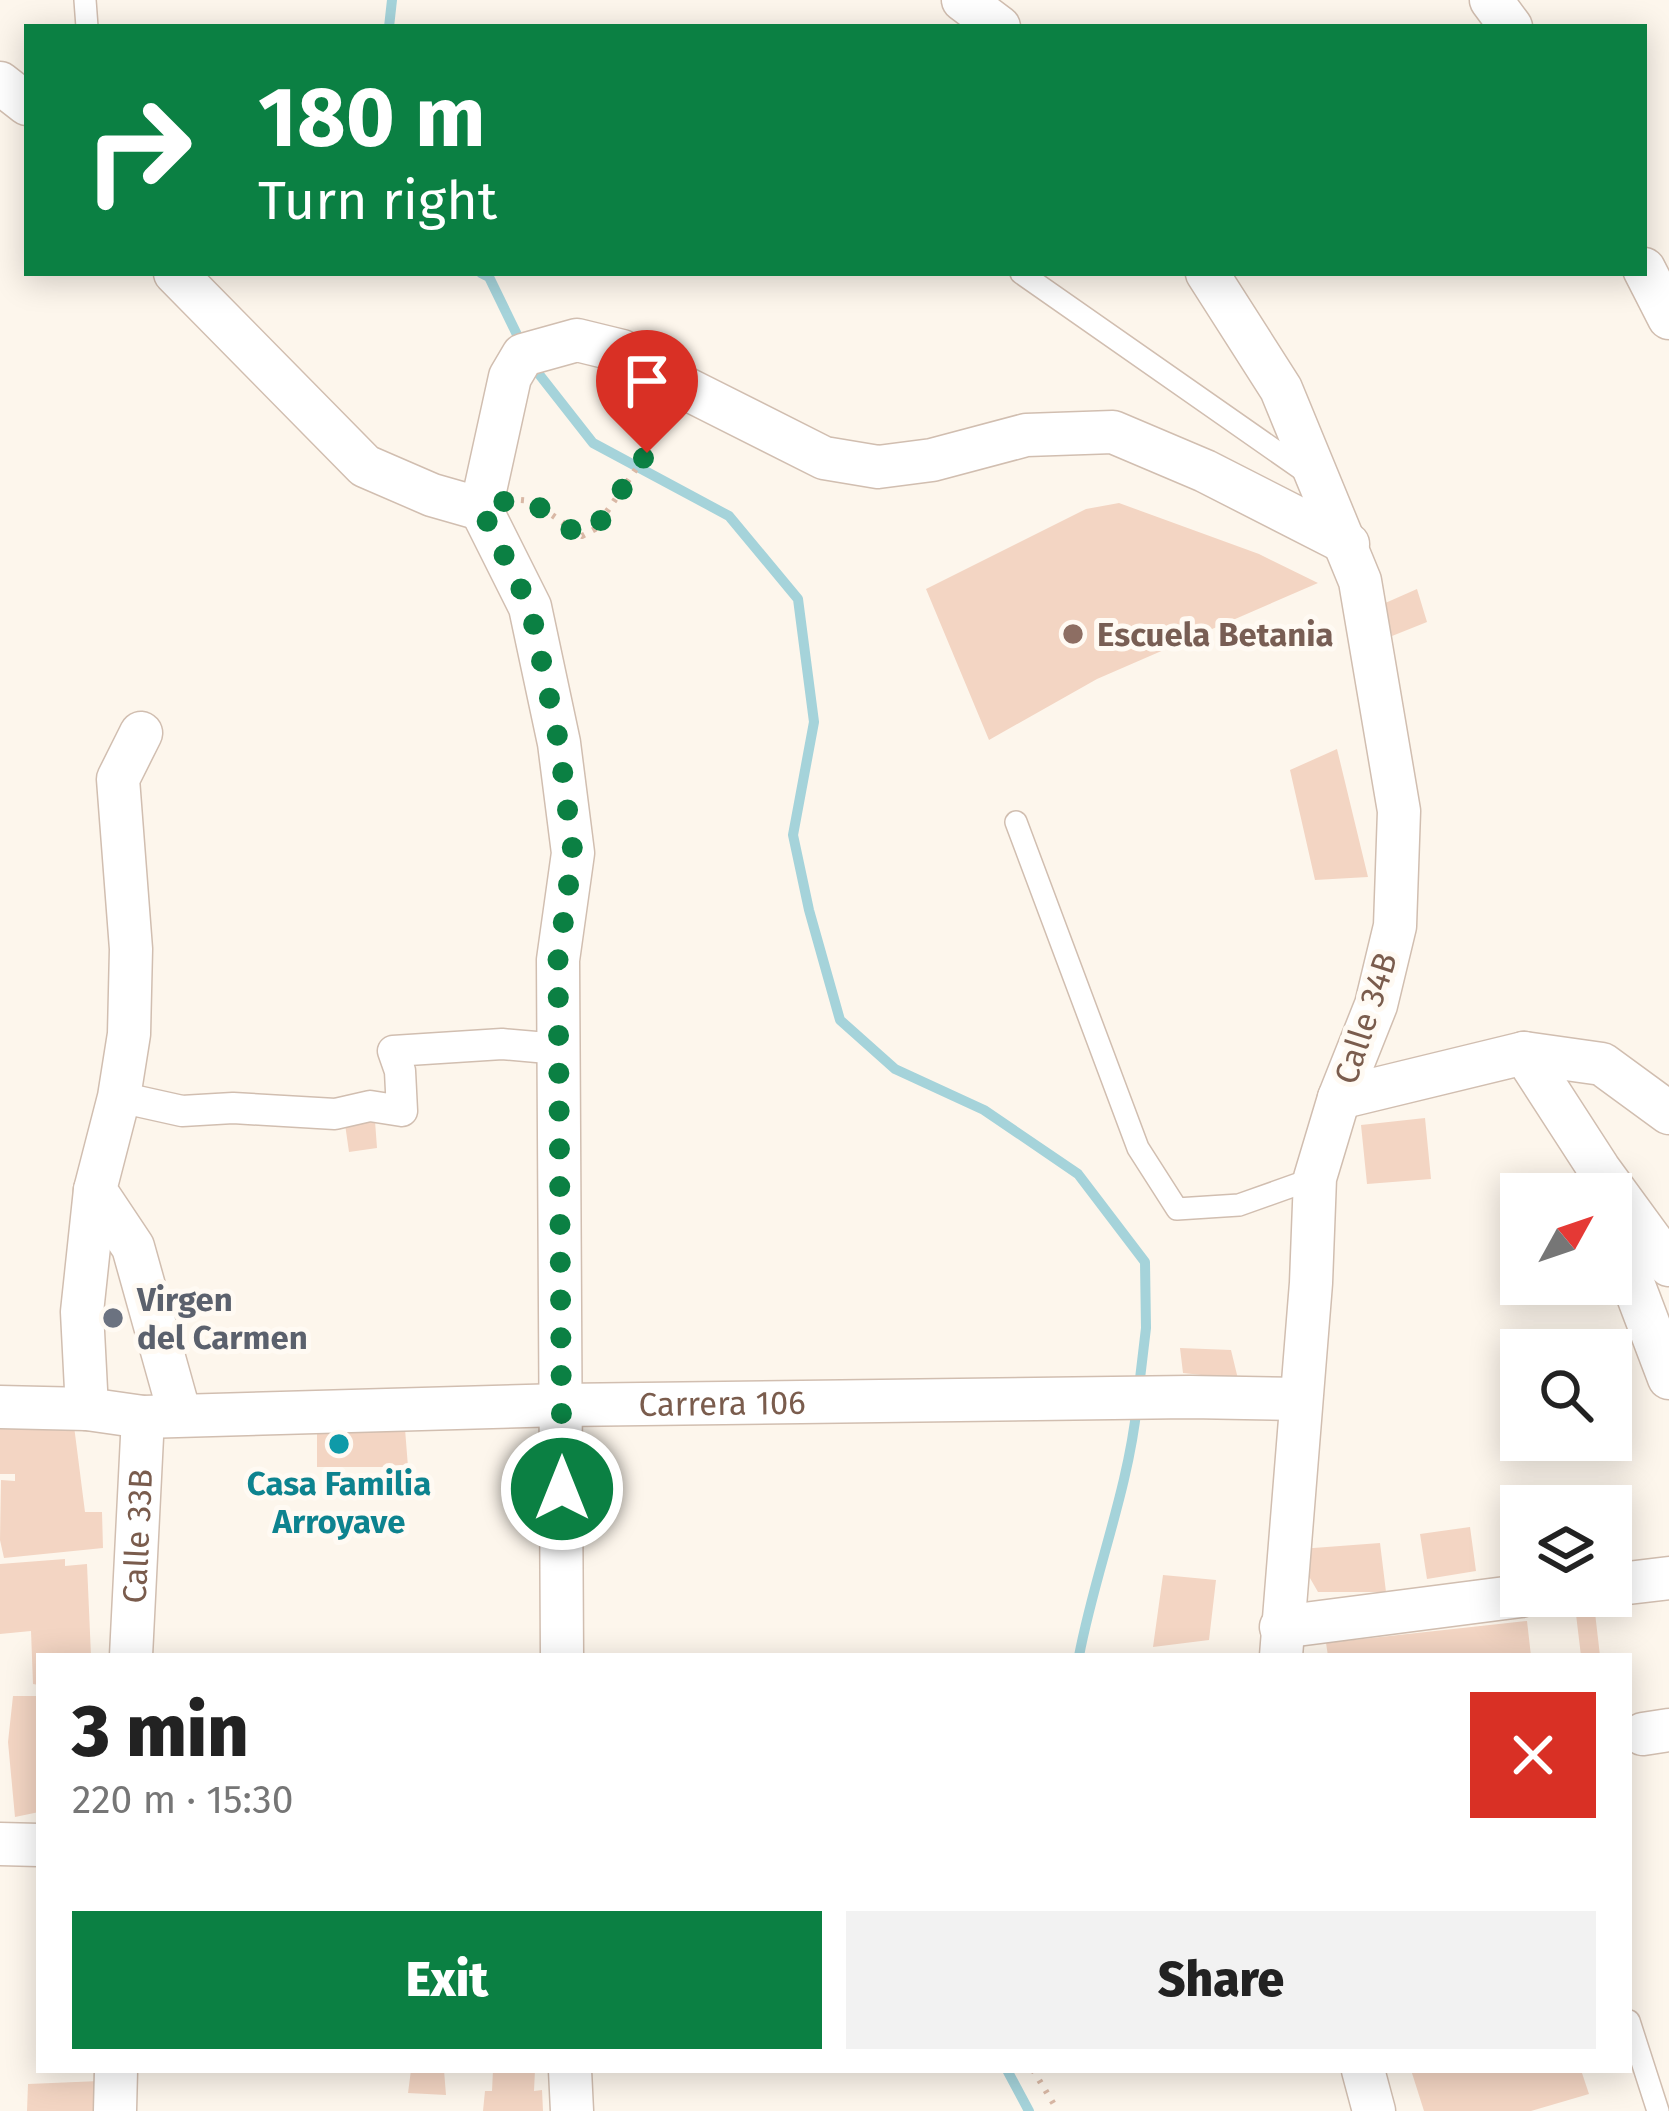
<!DOCTYPE html>
<html lang="en">
<head>
<meta charset="utf-8">
<style>
	body { margin:0; font-family:"Fira Sans",sans-serif; background:#f2f2f2; color:#222; height:100vh; display:flex; flex-direction:column; font-size:45px; white-space:nowrap }
	* { box-sizing:border-box; margin:0 }
	p { font-size:39px; color:#767676 }
	.icon { flex:none; width:66px; height:66px; fill:none; stroke:currentColor; stroke-width:2; stroke-linecap:round; stroke-linejoin:round }
	.map { position:relative; flex:1; overflow:hidden }
	.details { position:absolute; left:36px; top:1653px; width:1596px; height:420px; display:flex; flex-direction:column; background:#fff; border-radius:0px; box-shadow:0 6px 30px #0003 }
	.details>* { flex:none }
	.top-card { position:absolute; left:24px; top:24px; width:1623px; height:252px; border-radius:0px; box-shadow:0 6px 30px #0003; background:#0b8043; color:#fff; overflow:hidden }
	.needle { width:78px; rotate:50deg }
	.fabs { position:absolute; left:1500px; top:1173px; display:grid; gap:24px }
	.fabs a { display:grid; place-items:center; width:132px; height:132px; border-radius:0px; background:#fff; box-shadow:0 6px 30px #0003; font-size:60px }
	.pin { position:absolute; display:grid; place-items:center; width:102px; height:102px; color:#fff; margin:-123px -51px; border-radius:50% 50% 50% 0; rotate:-45deg; box-shadow:0 0 12px #0007 }
	.pin .icon { rotate:45deg }
	.me { position:absolute; width:132px; margin:-66px; rotate:0deg; stroke-linejoin:round; filter:drop-shadow(0 0 9px #0008) }
	.turn { display:flex; align-items:center; gap:42px; height:252px; padding:0 36px; font-size:54px }
	.turn .icon { width:156px; height:156px; stroke-width:2.5 }
	.turn b { display:block; font-size:84px; line-height:102px }
	.round { display:grid; place-items:center; flex:none; width:126px; height:126px; border-radius:0px; background:#f2f2f2 }
	.head { display:flex; align-items:center; justify-content:space-between; height:204px; padding:0 36px }
	h1 { font-size:72px; font-weight:800; line-height:90px }
	.primary-button { display:flex; gap:24px; margin-top:auto; padding:24px 36px }
	.primary-button a { flex:1; height:138px; border-radius:0px; background:#0b8043; color:#fff; font-size:48px; font-weight:800; line-height:138px; text-align:center }
	.primary-button a+a { background:#f2f2f2; color:#222 }
	.map>svg:first-child { display:block }
	.lines { fill:none; stroke-linecap:round; stroke-linejoin:round }
	.stream { stroke:#a5d3da; stroke-width:10 }
	.building { fill:#f3d5c3 }
	.service-casing { stroke:#d1beb0; stroke-width:24 }
	.pedestrian-casing { stroke:#d1beb0; stroke-width:33 }
	.minor-casing { stroke:#d1beb0; stroke-width:45 }
	.path { stroke:#d9b8a5; stroke-width:6; stroke-dasharray:3 9; stroke-linecap:butt }
	.service { stroke:#fff; stroke-width:21 }
	.pedestrian { stroke:#fff; stroke-width:30 }
	.minor { stroke:#fff; stroke-width:42 }
	.route { stroke:#0b8043; stroke-width:21; stroke-dasharray:0 37.8 }
	.education-dot { fill:#8d6e63; stroke:#fffaf3; stroke-width:4.5 }
	.worship-dot { fill:#6b7280; stroke:#fffaf3; stroke-width:4.5 }
	.culture-dot { fill:#0f9aa8; stroke:#fffaf3; stroke-width:4.5 }
	.labels { text-anchor:middle; stroke-width:10; stroke-linejoin:round; paint-order:stroke }
	.education-label { font-size:33px; font-weight:bold; fill:#785e54; stroke:#fffaf3; text-anchor:start }
	.street-label { font-size:33px; fill:#7a5c4d; stroke:#fffaf3 }
	.worship-label { font-size:33px; font-weight:bold; fill:#5b616d; stroke:#fffaf3; text-anchor:start }
	.culture-label { font-size:33px; font-weight:bold; fill:#0d838f; stroke:#fffaf3 }
</style>
</head>
<body>
<div class="map">
<svg width="1669" height="2111" viewBox="0 0 1669 2111">
	<rect width="100%" height="100%" fill="#fdf6ec"/>
	<g class="lines">
		<path class="stream" d="M389,27l3,-27
			M481,273l8,4 34,70
			M531,364l62,79 136,73 69,83 16,123 -21,113 16,75 31,110 55,49 89,41 94,64 67,88 1,66 -7,59
			M1079,1656c16,-84 49,-165 58,-251
			M1007,2070l22,41"/>
	</g>
	<path class="building" d="M1119,503l140,51 59,29 -221,96 -108,61 -63,-151 160,-80z
		M1417,589l10,33 -35,14 -9,-32z
		M1337,749l31,128 -53,3 -25,-110z
		M1425,1118l6,61 -64,5 -6,-59z
		M375,1121l2,27 -28,4 -4,-28z
		M1180,1348l51,2 7,29 -55,-6z
		M404,1416l4,51h-91v-47z
		M0,1422l74,4 11,86h17l1,36 -99,10 -4,-18 1,-60 14,1v-7h-15z
		M1470,1527l6,44 -49,8 -7,-45z
		M1380,1543l6,49h-68l-15,-26 -3,-17z
		M65,1559v7l22,-2 4,92h-52v29l-6,-1 -2,-53 -31,3v-70z
		M1163,1575l53,5 -7,60 -56,7z
		M1594,1604l6,52h-19l-6,-50z
		M1527,1621l4,35h-203l-2,-13z
		M13,1696h26v116l-24,5 -7,-75z
		M411,2070h33l2,25 -38,-2z
		M493,2070h42l-1,21 8,-1 1,21h-60l2,-20h7z
		M1411,2070h170l8,24 -58,17h-107z
		M100,2081v30h-73l1,-27z"/>
	<g class="lines">
		<g class="service-casing">
			<path id="service" d="M85,0l2,27
				M1021,273l289,202
				M1016,822l122,326 39,61 62,-4 76,-27
				M1629,2021l29,90"/>
		</g>
		<g class="pedestrian-casing">
			<path id="pedestrian" d="M119,1097l63,14 51,-3 102,6 35,-8 32,5 -2,-40 -7,-20 109,-7 57,5"/>
		</g>
		<g class="minor-casing">
			<g id="minor">
				<path d="M963,0l36,27"/>
				<path d="M1491,0l20,27"/>
				<path d="M0,83l27,21"/>
				<path d="M1644,269l25,49"/>
				<path d="M175,273l190,193 67,29 49,14 29,-132 13,-22 54,-15 45,11 59,35 143,72 54,9 54,-7 94,-25 87,-3 92,39 143,73"/>
				<path d="M1207,273l74,116 79,192 39,230 -4,115 -19,79 -37,93 -24,80 -4,105 -30,373"/>
				<path d="M481,509l49,98 29,136 14,110 -15,107 4,696"/>
				<path d="M141,733l-23,46 13,170 -2,85 -10,63 -24,93 38,57 47,168"/>
				<path d="M1524,1053l75,116 70,96"/>
				<path d="M1339,1098l185,-45 78,11 67,49"/>
				<path d="M1611,1225l58,153"/>
				<path id="s1" d="M0,1407l87,2 56,8 419,-12 628,-8 111,2"/>
				<path d="M87,1409l-5,-97 13,-122"/>
				<path d="M1611,1585l58,-7"/>
				<path d="M1281,1627l240,-31"/>
				<path id="s2" d="M131,1656l12,-239"/>
				<path d="M1643,1734l26,-4"/>
				<path d="M0,1844l39,1"/>
				<path d="M570,2070l2,41"/>
				<path d="M1363,2070l11,41"/>
				<path d="M115,2111l1,-41"/>
			</g>
		</g>
		<path class="path" d="M521,500l11,1 50,35 13,-7 52,-76 16,-31
			M1033,2070l25,41"/>
		<use href="#service" class="service"/>
		<use href="#pedestrian" class="pedestrian"/>
		<use href="#minor" class="minor"/>
	</g>
	<g class="lines">
		<path class="route" d="M562,1489l-4,-529 15,-107 -14,-110 -29,-136 -49,-98c53,-23 58,4 101,27l13,-7 52,-76"/>
	</g>
	<circle class="education-dot" cx="1073" cy="634" r="12"/>
	<circle class="worship-dot" cx="113" cy="1318" r="12"/>
	<circle class="culture-dot" cx="339" cy="1444" r="12"/>
	<g class="labels">
		<g class="education-label">
			<text x="1097" y="646">Escuela Betania</text>
		</g>
		<g class="street-label">
			<text transform="translate(1365 1018) rotate(-72)" y="12">Calle 34B</text>
			<text dy="12" stroke="none"><textPath href="#s1" startOffset="723">Carrera 106</textPath></text>
			<text dy="12" stroke="none"><textPath href="#s2" startOffset="120">Calle 33B</textPath></text>
		</g>
		<g class="worship-label">
			<text x="137" y="1311">Virgen<tspan x="137" dy="38">del Carmen</tspan></text>
		</g>
		<g class="culture-label">
			<text x="339" y="1495">Casa Familia<tspan x="339" dy="38">Arroyave</tspan></text>
		</g>
	</g>
</svg>
<div class="fabs">
<a><svg class="needle" viewBox="-14 -14 28 28"><path d="M0-13l5 13h-10z" fill="#e53935"/><path d="M0 13l5-13h-10z" fill="#767676"/></svg></a>
<a><svg class="icon" aria-label="search" viewBox="0 0 24 24"><circle cx="10" cy="10" r="6"/><path d="M15 15l6 6"/></svg></a>
<a><svg class="icon" aria-label="layers" viewBox="0 0 24 24"><path d="M12 4l9 5-9 5-9-5zM3 14l9 5 9-5"/></svg></a>
</div>
<div class="pin" style="left:647px;top:453px;background:#d93025"><svg class="icon" aria-label="arrive" viewBox="0 0 24 24"><path d="M6 21V4h12l-3 4 3 4H6"/></svg></div>
<svg class="me" style="left:562px;top:1489px" viewBox="-20 -20 40 40"><circle r="17" fill="#0b8043" stroke="#fff" stroke-width="3"/><path d="M0-11L8 9 0 5-8 9z" fill="#fff"/></svg>
<div class="top-card">
<div class="turn"><svg class="icon" aria-label="right" viewBox="0 0 24 24"><path d="M7 20v-9h11M14 6l5 5-5 5"/></svg><div><b>180 m</b>Turn right</div></div>
</div>
<section class="details">
<div class="head"><div><h1>3 min</h1><p>220 m · 15:30</p></div><a class="round" style="background:#d93025;color:#fff"><svg class="icon" aria-label="close" viewBox="0 0 24 24"><path d="M6 6l12 12M18 6L6 18"/></svg></a></div>
<div class="primary-button"><a>Exit</a><a>Share</a></div>
</section>
</div>
</body>
</html>
